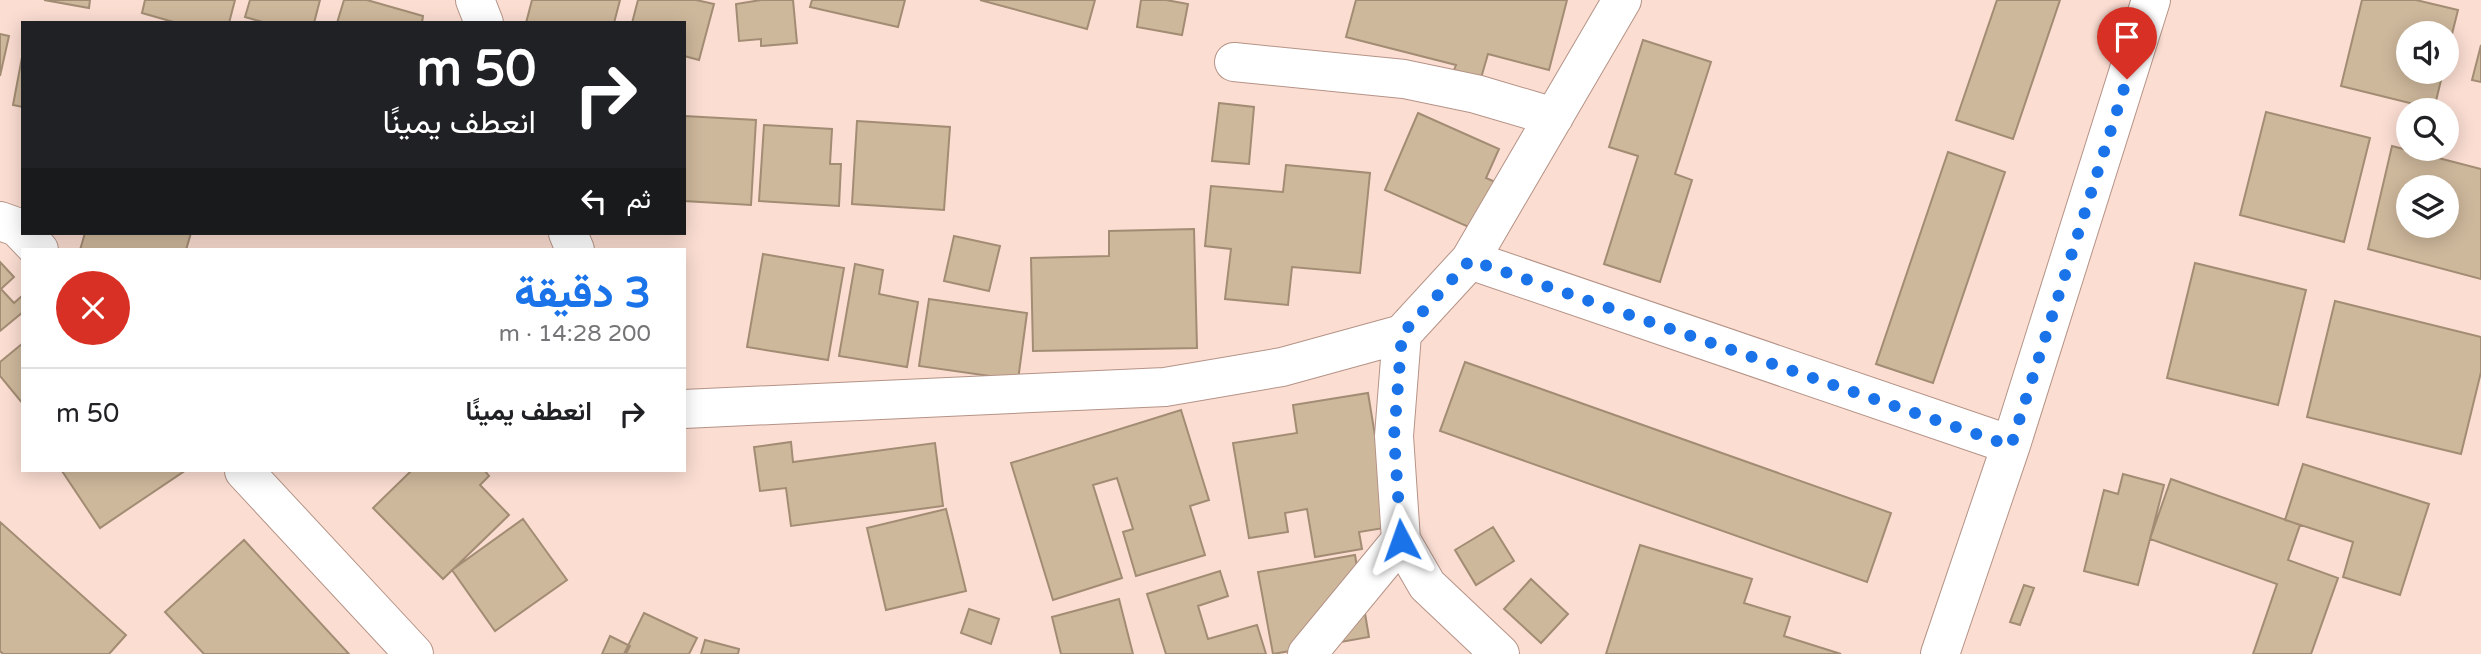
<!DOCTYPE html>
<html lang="ar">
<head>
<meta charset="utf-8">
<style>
	body { margin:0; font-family:"Varela Round",Vazirmatn,sans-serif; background:#f2f2f2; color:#202124; direction:rtl; height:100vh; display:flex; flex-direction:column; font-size:26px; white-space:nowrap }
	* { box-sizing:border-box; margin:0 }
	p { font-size:23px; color:#757577 }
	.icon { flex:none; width:38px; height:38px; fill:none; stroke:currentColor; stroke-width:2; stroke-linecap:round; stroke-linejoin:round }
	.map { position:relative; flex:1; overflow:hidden; direction:ltr }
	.details { position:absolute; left:21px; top:248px; width:665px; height:224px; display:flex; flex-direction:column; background:#fff; border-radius:0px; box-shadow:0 4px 18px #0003; direction:rtl }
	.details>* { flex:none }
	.banner { position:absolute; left:21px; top:21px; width:665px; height:214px; border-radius:0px; box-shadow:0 4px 18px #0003; direction:rtl; background:#202124; color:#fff; overflow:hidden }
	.controls { position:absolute; left:2396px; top:21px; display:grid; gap:14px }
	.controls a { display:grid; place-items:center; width:63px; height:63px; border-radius:50%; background:#fff; box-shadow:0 4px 18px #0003; font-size:35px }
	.pin { position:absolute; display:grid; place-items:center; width:60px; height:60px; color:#fff; margin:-72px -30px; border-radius:50% 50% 50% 0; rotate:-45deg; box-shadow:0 0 7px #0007 }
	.pin .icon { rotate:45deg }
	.me { position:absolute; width:77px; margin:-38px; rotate:356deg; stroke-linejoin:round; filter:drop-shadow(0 0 5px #0008) }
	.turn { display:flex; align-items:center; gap:24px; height:147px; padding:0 35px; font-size:32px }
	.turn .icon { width:91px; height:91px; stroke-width:2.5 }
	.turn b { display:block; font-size:49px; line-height:60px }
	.then { display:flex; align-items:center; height:66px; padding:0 35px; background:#0003; gap:14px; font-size:26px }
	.round { display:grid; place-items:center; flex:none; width:74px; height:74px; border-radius:37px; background:#f2f2f2 }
	.summary { display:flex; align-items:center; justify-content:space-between; height:119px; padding:0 35px }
	h1 { font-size:42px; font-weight:800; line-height:52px; color:#1a73e8 }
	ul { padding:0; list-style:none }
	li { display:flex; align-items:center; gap:21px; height:91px; padding:0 35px; border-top:2px solid #e0e0e0 }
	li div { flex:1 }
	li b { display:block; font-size:26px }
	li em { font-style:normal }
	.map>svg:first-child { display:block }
	.building { fill:#ceb89c; stroke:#a28c73; stroke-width:2; fill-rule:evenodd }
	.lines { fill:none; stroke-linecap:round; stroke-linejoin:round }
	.minor-casing { stroke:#b59387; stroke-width:40 }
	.minor { stroke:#fff; stroke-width:38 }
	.route { stroke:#1a73e8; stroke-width:12; stroke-dasharray:0 21.6 }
</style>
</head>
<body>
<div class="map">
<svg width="2481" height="654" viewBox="0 0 2481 654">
	<rect width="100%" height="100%" fill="#fbddd2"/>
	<path class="building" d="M44,0h46l-1,8z
		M145,0h90l-6,23h-52l-35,-10z
		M250,0h70l-6,23h-48l-21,-6z
		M344,0h23l56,16 -1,7h-85z
		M532,0h88l-6,23h-88z
		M638,0h58l18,4 -15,56 -15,-4v-33h-52z
		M761,0h32l4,43 -36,3v-7l-22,2 -3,-37z
		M812,0h93l-7,27 -88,-20z
		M980,0h115l-8,29z
		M1141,0h25l22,4 -6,31 -45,-8z
		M1356,0h211l-18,70 -61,-16 -7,24 -27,-8 2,-5 -110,-28z
		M1997,0h63l-47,139 -57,-19z
		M2362,0h54l42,10 -12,48v-25h-38v39h35l-9,37 -93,-23z
		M0,34l9,2 -9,40z
		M1643,40l68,22 -36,112 17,6 -32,102 -56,-18 34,-108 -29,-9z
		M2481,45v37l-9,-2z
		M23,52v55l-10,-2z
		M1219,103l35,4 -5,57 -37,-3z
		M2266,112l104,26 -26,104 -104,-27z
		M1418,113l81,36 -13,29 14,6 -20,48 -95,-42z
		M684,116l72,4 -5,85 -67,-4z
		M857,121l93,6 -6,83 -92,-6z
		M764,125l68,4 -2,35h11l-2,42 -80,-5z
		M2392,146l89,23v110l-113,-30zM2408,187h38v39h-38z
		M1948,152l57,20 -72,211 -57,-19z
		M1286,165l84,8 -10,100 -68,-6 -4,38 -63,-6 6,-50 -26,-3 6,-60 72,6z
		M1194,229l3,119 -164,3 -2,-93 78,-2v-25z
		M85,233h106l-5,17h-106z
		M954,236l46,10 -11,45 -45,-10z
		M763,254l81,14 -16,92 -81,-13z
		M0,262l14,15 -13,12 13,14 9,-8v17l-23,19z
		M2195,263l111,27 -28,115 -111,-27z
		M855,264l28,6 -4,24 39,8 -11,65 -68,-11z
		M929,299l98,14 -9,67 -99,-14z
		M2335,301l146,36v35l-20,82 -154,-37z
		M23,343v61l-23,-28v-14z
		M1465,362l426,151 -24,69 -427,-151z
		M1368,393l22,134 -31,5 3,17 -47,8 -8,-48 -22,4 3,19 -39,6 -16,-95 64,-10 -4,-28z
		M1181,410l28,90 -19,6 15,49 -69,21 -13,-44 10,-3 -16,-51 -24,7 29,93 -69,22 -42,-137z
		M791,442l2,20 142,-19 8,63 -152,20 -5,-38 -26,3 -6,-44z
		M2303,464l126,40 -29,91 -57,-18 10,-35 -68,-22z
		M62,471h120l1,1 -83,56z
		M411,471h74l4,5 -9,9 29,30 -66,64 -70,-71z
		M2123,474l41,11 -26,100 -54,-14 20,-81 14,4z
		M2171,479l129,46 -12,35 50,18 -27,76h-58l24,-70 -127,-45z
		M946,509l20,82 -80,19 -19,-82z
		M523,519l44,61 -72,51 -43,-61z
		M0,522l126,113 -17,19h-106l-3,-3z
		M1493,527l21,34 -38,24 -21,-35z
		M244,540l105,114h-145l-39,-42z
		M1640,545l112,34 -8,24 46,14 -6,19 57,18h-235z
		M1355,555l14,82 -96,17 -15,-82z
		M1220,571l8,25 -30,10 10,33 49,-14 9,29h-100l-19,-60z
		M1531,579l37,35 -27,29 -37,-34z
		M2024,585l10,3 -14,37 -10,-3z
		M1119,599l14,55h-72l-9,-37z
		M969,609l30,10 -8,25 -30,-11z
		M644,613l53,25 -8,16h-65z
		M610,636l20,10 -4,8h-24z
		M705,640l34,9 -1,5h-37z"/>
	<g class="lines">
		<g class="minor-casing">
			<path id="minor" d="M475,0l9,23
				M1234,62l170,17 72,15 78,23
				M0,221l17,6 22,23
				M568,233l7,17
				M1470,260l541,185
				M1402,334l-8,102 7,104 26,45 73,69
				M684,409l481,-22 117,-20 120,-33 68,-74 152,-260
				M244,471l170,183
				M1307,654l94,-114
				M1940,654l71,-209 140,-445"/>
		</g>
		<use href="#minor" class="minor"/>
	</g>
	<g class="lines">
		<path class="route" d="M1401,540l-7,-104 8,-102 68,-74 541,186 116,-367"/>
	</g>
</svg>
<div class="controls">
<a><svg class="icon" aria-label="sound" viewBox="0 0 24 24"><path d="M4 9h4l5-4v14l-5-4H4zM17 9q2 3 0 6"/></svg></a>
<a><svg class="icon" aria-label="search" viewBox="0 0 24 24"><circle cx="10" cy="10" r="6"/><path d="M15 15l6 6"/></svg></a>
<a><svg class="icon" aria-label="layers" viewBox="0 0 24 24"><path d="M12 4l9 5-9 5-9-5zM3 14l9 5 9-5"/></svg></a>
</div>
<div class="pin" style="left:2127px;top:79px;background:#d93025"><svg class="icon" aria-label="arrive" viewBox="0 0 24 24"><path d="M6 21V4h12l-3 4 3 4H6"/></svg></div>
<svg class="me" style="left:1401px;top:540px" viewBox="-20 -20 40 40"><path d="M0-17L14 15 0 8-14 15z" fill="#1a73e8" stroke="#fff" stroke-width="4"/></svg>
<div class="banner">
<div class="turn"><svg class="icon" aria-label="right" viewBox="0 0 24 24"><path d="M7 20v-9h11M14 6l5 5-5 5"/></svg><div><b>50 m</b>انعطف يمينًا</div></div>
<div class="then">ثم<svg class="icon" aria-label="left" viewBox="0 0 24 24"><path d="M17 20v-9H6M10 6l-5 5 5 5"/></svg></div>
</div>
<section class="details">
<div class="summary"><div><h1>3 دقيقة</h1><p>200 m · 14:28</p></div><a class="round" style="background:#d93025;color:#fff"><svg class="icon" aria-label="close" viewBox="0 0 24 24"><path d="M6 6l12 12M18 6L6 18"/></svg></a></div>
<ul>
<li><svg class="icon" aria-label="right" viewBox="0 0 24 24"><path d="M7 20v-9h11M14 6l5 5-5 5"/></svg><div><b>انعطف يمينًا</b></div><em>50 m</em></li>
</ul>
</section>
</div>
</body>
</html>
